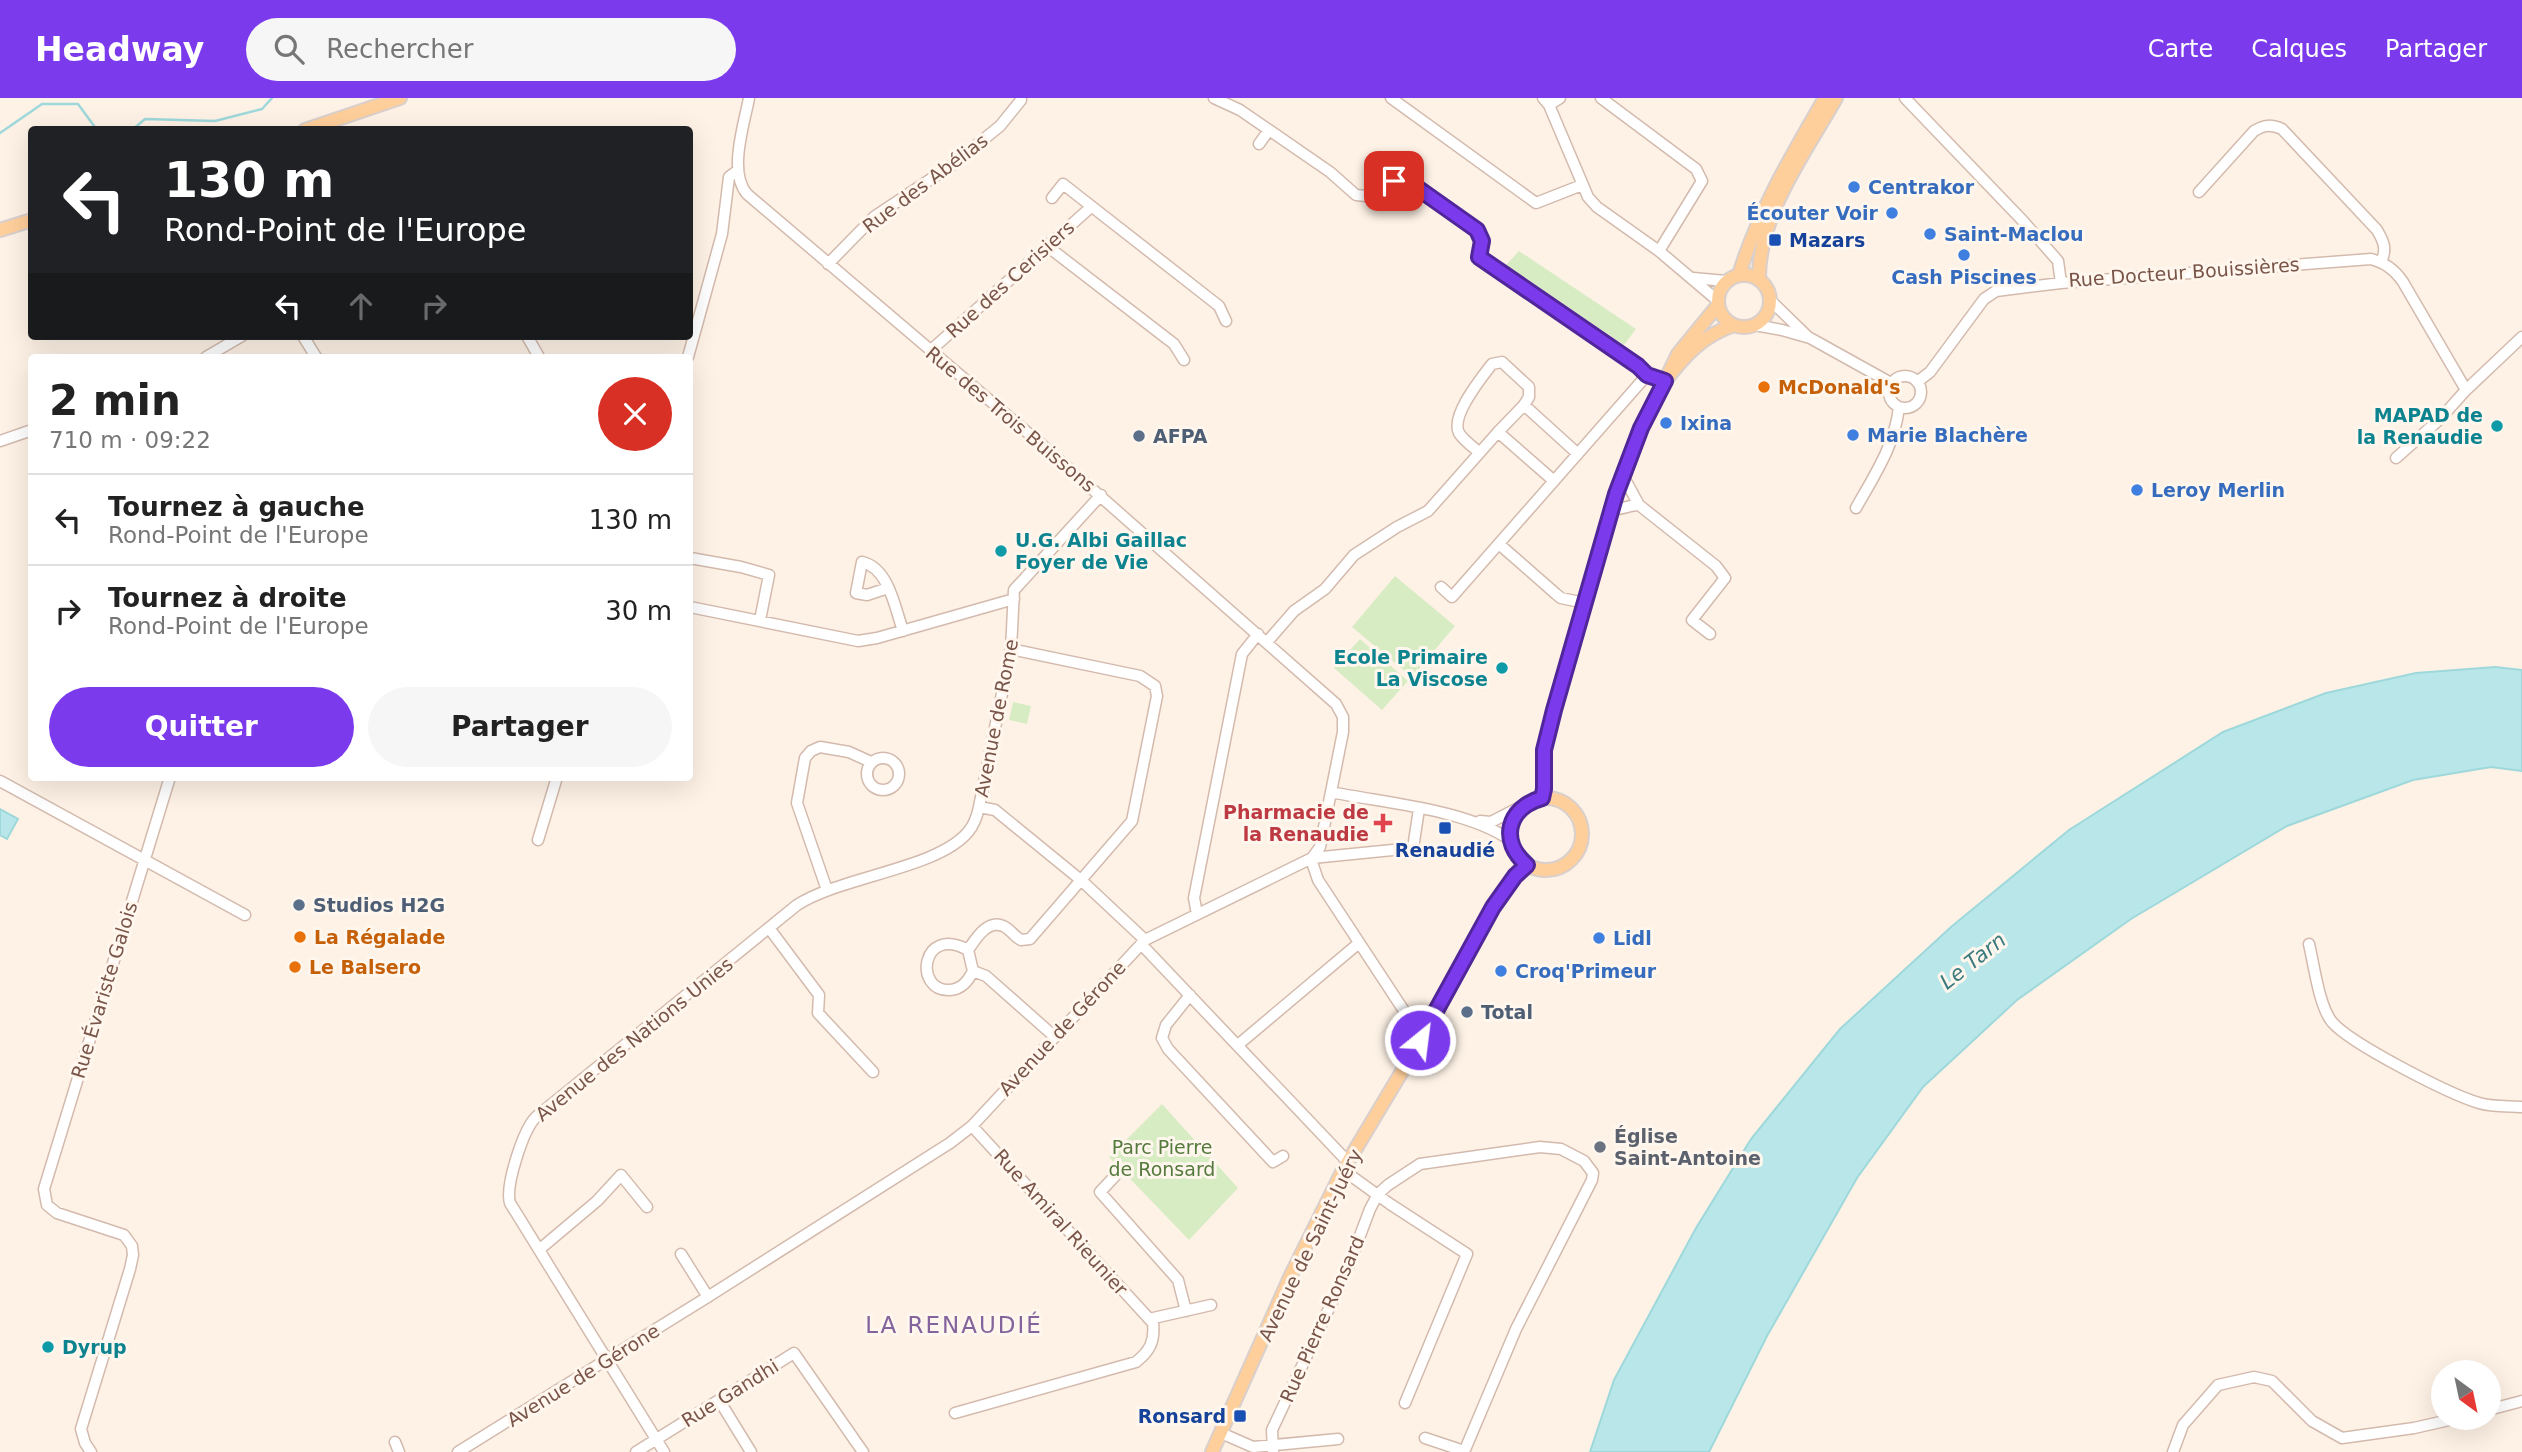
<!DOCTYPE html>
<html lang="fr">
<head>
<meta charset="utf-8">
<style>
	body { margin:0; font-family:"DejaVu Sans",sans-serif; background:#f6f6f6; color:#222; height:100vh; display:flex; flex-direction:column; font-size:26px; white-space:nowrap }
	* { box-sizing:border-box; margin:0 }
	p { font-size:23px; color:#767676 }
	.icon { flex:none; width:38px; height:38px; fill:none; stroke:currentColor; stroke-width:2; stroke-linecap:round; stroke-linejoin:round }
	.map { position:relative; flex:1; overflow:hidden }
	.details { position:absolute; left:28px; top:256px; width:665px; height:427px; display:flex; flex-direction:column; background:#fff; border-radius:7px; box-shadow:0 7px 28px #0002 }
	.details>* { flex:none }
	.top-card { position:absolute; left:28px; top:28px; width:665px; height:214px; border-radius:7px; box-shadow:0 7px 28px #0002; background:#202124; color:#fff; overflow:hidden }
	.needle { width:46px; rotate:147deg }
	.tools { position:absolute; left:2431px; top:1262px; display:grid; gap:14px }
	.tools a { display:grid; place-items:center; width:70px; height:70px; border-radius:50%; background:#fff; box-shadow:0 7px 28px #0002; font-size:35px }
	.pin { position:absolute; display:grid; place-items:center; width:60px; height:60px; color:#fff; margin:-30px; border-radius:14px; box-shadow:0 4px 10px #0006 }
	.me { position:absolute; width:77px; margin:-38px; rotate:29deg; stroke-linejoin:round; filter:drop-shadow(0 0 5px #0008) }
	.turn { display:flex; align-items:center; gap:24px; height:147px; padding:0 21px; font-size:32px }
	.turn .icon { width:91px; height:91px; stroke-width:2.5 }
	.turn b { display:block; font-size:49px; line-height:60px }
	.lanes { display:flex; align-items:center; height:66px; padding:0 21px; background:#0003; justify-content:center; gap:35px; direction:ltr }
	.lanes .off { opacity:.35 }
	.round { display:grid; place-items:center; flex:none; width:74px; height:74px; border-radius:37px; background:#f6f6f6 }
	.overview { display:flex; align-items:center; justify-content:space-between; height:119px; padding:0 21px }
	h1 { font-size:42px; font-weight:700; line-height:52px }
	.primary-button { display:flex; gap:14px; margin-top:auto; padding:14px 21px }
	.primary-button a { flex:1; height:80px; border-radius:42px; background:#7c3aed; color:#fff; font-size:28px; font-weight:700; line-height:80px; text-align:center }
	.primary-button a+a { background:#f6f6f6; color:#222 }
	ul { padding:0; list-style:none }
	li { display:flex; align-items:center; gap:21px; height:91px; padding:0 21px; border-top:2px solid #e0e0e0 }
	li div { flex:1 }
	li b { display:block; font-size:26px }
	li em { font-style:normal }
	header { display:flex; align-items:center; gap:42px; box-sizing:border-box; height:98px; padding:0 35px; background:#7c3aed; color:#fff }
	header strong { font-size:33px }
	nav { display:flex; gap:38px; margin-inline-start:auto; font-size:24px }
	.search { width:490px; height:63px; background:#f6f6f6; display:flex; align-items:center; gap:18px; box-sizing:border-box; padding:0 24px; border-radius:38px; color:#767676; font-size:26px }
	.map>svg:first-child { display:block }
	.green { fill:#d8ecc3 }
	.water { fill:#b9e7e9; stroke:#9ed8db; stroke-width:2 }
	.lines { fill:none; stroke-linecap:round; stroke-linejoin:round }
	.stream { stroke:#9ed8db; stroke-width:2.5 }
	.minor-casing { stroke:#d3baad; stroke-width:13 }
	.major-casing { stroke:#d9cfcc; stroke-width:16 }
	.minor { stroke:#fff; stroke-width:10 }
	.major { stroke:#ffcf9b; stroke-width:12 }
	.route-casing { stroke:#51269a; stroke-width:18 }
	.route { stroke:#7c3aed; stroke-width:12 }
	.shop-dot { fill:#3f7fe0; stroke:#fff6ed; stroke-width:2.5 }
	.transit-dot { fill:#1a4fb4; stroke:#fff6ed; stroke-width:2.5 }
	.food-dot { fill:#e8710a; stroke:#fff6ed; stroke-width:2.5 }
	.culture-dot { fill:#0f9aa8; stroke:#fff6ed; stroke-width:2.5 }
	.service-dot { fill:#5c6f8a; stroke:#fff6ed; stroke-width:2.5 }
	.health-dot { fill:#e0444e; stroke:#fff6ed; stroke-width:2.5 }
	.worship-dot { fill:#6b7280; stroke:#fff6ed; stroke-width:2.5 }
	.labels { text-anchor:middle; stroke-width:6; stroke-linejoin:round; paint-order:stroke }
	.street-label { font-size:19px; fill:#795549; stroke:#fff6ed }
	.shop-label { font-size:19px; font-weight:bold; fill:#366cbe; stroke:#fff6ed; text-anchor:start }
	.transit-label { font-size:19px; font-weight:bold; fill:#164399; stroke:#fff6ed; text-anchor:start }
	.food-label { font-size:19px; font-weight:bold; fill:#c56008; stroke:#fff6ed; text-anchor:start }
	.culture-label { font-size:19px; font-weight:bold; fill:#0d838f; stroke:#fff6ed; text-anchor:end }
	.service-label { font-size:19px; font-weight:bold; fill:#4e5e75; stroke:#fff6ed; text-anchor:start }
	.health-label { font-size:19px; font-weight:bold; fill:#be3a42; stroke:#fff6ed; text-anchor:end }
	.worship-label { font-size:19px; font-weight:bold; fill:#5b616d; stroke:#fff6ed; text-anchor:start }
	.park-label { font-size:19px; fill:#557a3d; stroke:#fff6ed }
	.water-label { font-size:21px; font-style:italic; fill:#3b7b7e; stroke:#fff6ed }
	.quarter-label { font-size:23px; letter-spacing:2px; fill:#83649c; stroke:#fff6ed }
</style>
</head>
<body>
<header>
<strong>Headway</strong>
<div class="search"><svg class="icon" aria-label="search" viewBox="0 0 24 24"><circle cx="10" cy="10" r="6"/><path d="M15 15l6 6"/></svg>Rechercher</div>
<nav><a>Carte</a><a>Calques</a><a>Partager</a></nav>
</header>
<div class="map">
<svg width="2522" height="1354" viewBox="0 0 2522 1354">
	<rect width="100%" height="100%" fill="#fef2e6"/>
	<path class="green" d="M1519,153l117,78 -12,16 -118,-80z
		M1395,478l60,50 -43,51 -60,-50z
		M1360,541l48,42 -26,29 -48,-42z
		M1013,604l18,4 -4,18 -18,-4z
		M1162,1006l76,84 -49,52 -80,-83z"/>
	<path class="water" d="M2495,569l27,3v101l-31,-4 -78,13 -126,46 -156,93 -114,81 -94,87 -66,91 -90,158 -58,116h-119l24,-72 82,-152 55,-89 89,-110 111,-102 118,-97 154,-98 103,-39 90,-20z
		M0,711l18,10 -11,20 -7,-4z"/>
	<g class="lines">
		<path class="stream" d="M132,32l13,-11 70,2 47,-12 10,-11
			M0,35l42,-29h36l19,26"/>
		<g class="minor-casing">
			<path id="minor" d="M749,0c-5,27 -21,74 -2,96l294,250 295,260 7,13v15l-23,115 -8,11
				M1214,0l26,12 90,62 26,23 10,1 28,-14 10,-2 73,50 5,11 -3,16 159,109 9,9
				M1391,0l145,105 46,-18
				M1543,0l6,7 39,92 9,10 62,44 59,50
				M1601,0l95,71 6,12 -43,70
				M1905,0l118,123 35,40 3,22 310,-24c14,4 23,10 32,23l63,108 56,-53
				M1549,7l11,-7
				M1259,46l10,-14
				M2199,94l55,-61c10,-6 17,-7 28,-2l95,101c7,12 10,19 4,32
				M1052,100l11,-14 156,122 7,15
				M1047,148l127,98 10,16
				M828,166l46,-47 78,-52 48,-39 21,-26
				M1693,180l33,3
				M1769,201l38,37
				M1755,227l27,5 28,8 81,45
				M303,238l13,21
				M527,238l12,21
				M930,253l161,-144
				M206,259l36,-21
				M688,259l34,-123 7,-57 8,-6
				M1889 294a16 16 0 1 1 32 0a16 16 0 1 1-32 0Z
				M1917,284l13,-10 54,-73 12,-8 65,-8
				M1498,334l26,-27
				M0,343l32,-11
				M1479,354c-6,-5 -16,-12 -20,-19 -9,-17 23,-56 33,-69l10,-2 27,25v10l-5,8 54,49
				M2396,360l44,-39 26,-29
				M1620,382l7,3 12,22 77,61 9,12 -33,42 18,14
				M1856,410c18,-32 39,-63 43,-101
				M1612,411c10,1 17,-4 27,-4
				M1499,446l57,50 5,4 24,5
				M690,460l51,9 28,8 -9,45
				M1441,489l11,10 195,-222 18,6
				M888,490l-21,7 -11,-2 6,-31c27,6 33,46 41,69
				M690,509l168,34 19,-3 137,-39
				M1267,544l27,-31 31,-22 29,-34 43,-28 31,-16 70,-79 56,49
				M1011,551l129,27 15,10 2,10 -25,125 -102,118 -9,1c-6,-3 -12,-12 -18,-14 -16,-7 -28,14 -35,24l5,21 13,5 69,61
				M867 676a16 16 0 1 1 32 0a16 16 0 1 1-32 0Z
				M0,683l245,134
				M1331,694c53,11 135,17 179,48
				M979,709l16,3 87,71 63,59
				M1480,723l11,1 31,-16
				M538,742l19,-63
				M1311,761l7,21 94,143 13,10
				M827,792l-30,-87 8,-45 6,-7 9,-4 29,5 22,10
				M1197,816l-3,-16 48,-244 16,-20
				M769,830l50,67 -1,18 55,59
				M1141,846l207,218
				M2309,846c5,21 10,62 23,78 19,22 117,72 147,81 13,4 29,3 43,4
				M968,852c-47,-26 -55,42 -18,40 12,-1 18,-9 23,-19
				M1190,897l-24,30 -4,13 6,11 105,113 10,-6
				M1239,946l120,-101
				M1343,1072l47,34 77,50 -62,149
				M1115,1078l-15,16 78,88 8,31
				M540,1151l57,-48 24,-26 26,32
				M681,1156l27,43
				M1149,1221l62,-14
				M719,1302l32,52
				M2488,1312l34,-9
				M955,1315l181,-51c14,-11 19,-21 17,-39l-181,-197
				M1221,1335l32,14 85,-8
				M1425,1340l39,13
				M395,1344l4,10
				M91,1354l-6,-9 -4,-14 49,-160 3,-14 -1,-9 -8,-11 -67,-22 -10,-8 -3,-16 126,-412
				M458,1354l248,-154 244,-155 22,-17 173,-186 167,-82 101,-10 6,-39
				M636,1354l158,-99 69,99
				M664,1354l-154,-249c-5,-17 13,-73 26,-86l261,-212c45,-29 140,-36 171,-73 6,-7 9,-15 11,-25l32,-158 3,-59 87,-95
				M1273,1354l-1,-22 75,-160 23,-61 8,-15 10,-9 32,-21 120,-17 21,2 23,12 9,12 -1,7 -76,149 -52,123
				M2173,1354l10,-27 35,-40 36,-8 18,4 40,40 30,17 72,-10 44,-10"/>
		</g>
		<g class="major-casing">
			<path id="major" d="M305,32l95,-32
				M0,132l32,-10
				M1739,177c19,-63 53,-120 86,-177
				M1718 203a26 26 0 1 1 52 0a26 26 0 1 1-52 0Z
				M1759,182c-1,-65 46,-127 77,-182
				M1718,207l-40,49 -13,27c20,-26 37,-45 69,-56
				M1510 736a36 36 0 1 1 72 0a36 36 0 1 1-72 0Z
				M1542,700l2,-9v-39l10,-40 58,-201 29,-81 24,-47
				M1212,1354l79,-177 52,-105 82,-137 68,-126 22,-31 12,-11"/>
		</g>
		<use href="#minor" class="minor"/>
		<use href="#major" class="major"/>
	</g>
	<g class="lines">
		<g class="route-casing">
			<path id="route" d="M1394,83l15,1 68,48 5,11 -3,16 159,109 9,9 18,6 -24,47 -25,66 -62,216 -10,40v39l-2,9c-35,10 -43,43 -15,67l-12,11 -22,31 -73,133"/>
		</g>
		<use href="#route" class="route"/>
	</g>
	<g class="shop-dot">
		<circle cx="1854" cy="89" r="7"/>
		<circle cx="1892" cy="115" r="7"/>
		<circle cx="1930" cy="136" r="7"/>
		<circle cx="1964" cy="157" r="7"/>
		<circle cx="1666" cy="325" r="7"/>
		<circle cx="1853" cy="337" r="7"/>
		<circle cx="2137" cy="392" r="7"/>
		<circle cx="1599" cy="840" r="7"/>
		<circle cx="1501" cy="873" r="7"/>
	</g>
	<g class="transit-dot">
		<rect x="1768" y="135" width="14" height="14" rx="3.5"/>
		<rect x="1438" y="723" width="14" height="14" rx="3.5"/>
		<rect x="1233" y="1311" width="14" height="14" rx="3.5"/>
	</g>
	<g class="food-dot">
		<circle cx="1764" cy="289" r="7"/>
		<circle cx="300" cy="839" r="7"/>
		<circle cx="295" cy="869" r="7"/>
	</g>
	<g class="culture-dot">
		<circle cx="2497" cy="328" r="7"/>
		<circle cx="1001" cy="453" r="7"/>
		<circle cx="1502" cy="570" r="7"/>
		<circle cx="48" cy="1249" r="7"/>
	</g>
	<g class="service-dot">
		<circle cx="1139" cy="338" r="7"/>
		<circle cx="299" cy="807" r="7"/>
		<circle cx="1467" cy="914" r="7"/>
	</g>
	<path class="health-dot" d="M1379.5 714.5h7v7h7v7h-7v7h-7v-7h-7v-7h7z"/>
	<circle class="worship-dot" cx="1600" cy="1049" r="7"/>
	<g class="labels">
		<g class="street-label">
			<text transform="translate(925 85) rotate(-37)" y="7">Rue des Abélias</text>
			<text transform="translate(2184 174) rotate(-4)" y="7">Rue Docteur Bouissières</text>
			<text transform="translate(1010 181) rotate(-42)" y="7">Rue des Cerisiers</text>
			<text transform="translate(1011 321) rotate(40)" y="7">Rue des Trois Buissons</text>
			<text transform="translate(996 620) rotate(-79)" y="7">Avenue de Rome</text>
			<text transform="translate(104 892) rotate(-73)" y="7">Rue Évariste Galois</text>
			<text transform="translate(1062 930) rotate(-47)" y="7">Avenue de Gérone</text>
			<text transform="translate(634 941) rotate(-39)" y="7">Avenue des Nations Unies</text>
			<text transform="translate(1061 1124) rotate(48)" y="7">Rue Amiral Rieunier</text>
			<text transform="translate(1310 1147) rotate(-64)" y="7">Avenue de Saint-Juéry</text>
			<text transform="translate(1322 1221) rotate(-66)" y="7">Rue Pierre Ronsard</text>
			<text transform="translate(583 1277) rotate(-32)" y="7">Avenue de Gérone</text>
			<text transform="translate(730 1295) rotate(-32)" y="7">Rue Gandhi</text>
		</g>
		<g class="shop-label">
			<text x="1868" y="96">Centrakor</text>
			<text x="1878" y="122" text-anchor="end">Écouter Voir</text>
			<text x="1944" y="143">Saint-Maclou</text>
			<text x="1964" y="186" text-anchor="middle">Cash Piscines</text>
			<text x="1680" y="332">Ixina</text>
			<text x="1867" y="344">Marie Blachère</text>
			<text x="2151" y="399">Leroy Merlin</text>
			<text x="1613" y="847">Lidl</text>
			<text x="1515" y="880">Croq'Primeur</text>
		</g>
		<g class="transit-label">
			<text x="1789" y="149">Mazars</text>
			<text x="1445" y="759" text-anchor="middle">Renaudié</text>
			<text x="1226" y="1325" text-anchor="end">Ronsard</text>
		</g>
		<g class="food-label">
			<text x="1778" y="296">McDonald's</text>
			<text x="314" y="846">La Régalade</text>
			<text x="309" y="876">Le Balsero</text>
		</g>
		<g class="culture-label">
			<text x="2483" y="324">MAPAD de<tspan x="2483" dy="22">la Renaudie</tspan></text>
			<text x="1015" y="449" text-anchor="start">U.G. Albi Gaillac<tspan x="1015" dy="22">Foyer de Vie</tspan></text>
			<text x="1488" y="566">Ecole Primaire<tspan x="1488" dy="22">La Viscose</tspan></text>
			<text x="62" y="1256" text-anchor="start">Dyrup</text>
		</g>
		<g class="service-label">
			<text x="1153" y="345">AFPA</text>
			<text x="313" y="814">Studios H2G</text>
			<text x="1481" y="921">Total</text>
		</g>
		<g class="health-label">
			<text x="1369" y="721">Pharmacie de<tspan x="1369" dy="22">la Renaudie</tspan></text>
		</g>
		<g class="worship-label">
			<text x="1614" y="1045">Église<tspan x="1614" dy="22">Saint-Antoine</tspan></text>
		</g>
		<g class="park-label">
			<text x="1162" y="1056">Parc Pierre<tspan x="1162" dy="22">de Ronsard</tspan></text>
		</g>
		<g class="water-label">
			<text transform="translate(1973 863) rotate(-38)" y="7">Le Tarn</text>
		</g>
		<g class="quarter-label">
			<text x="954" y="1235">LA RENAUDIÉ</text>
		</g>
	</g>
</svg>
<div class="tools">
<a><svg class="needle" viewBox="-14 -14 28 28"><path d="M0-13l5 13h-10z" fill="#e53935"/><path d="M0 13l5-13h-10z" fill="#767676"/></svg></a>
</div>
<div class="pin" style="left:1394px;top:83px;background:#d93025"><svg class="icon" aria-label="arrive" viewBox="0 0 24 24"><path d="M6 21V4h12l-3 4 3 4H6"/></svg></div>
<svg class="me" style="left:1420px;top:942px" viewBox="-20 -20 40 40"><circle r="17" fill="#7c3aed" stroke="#fff" stroke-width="3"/><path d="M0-11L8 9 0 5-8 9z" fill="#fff"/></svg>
<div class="top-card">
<div class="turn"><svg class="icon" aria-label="left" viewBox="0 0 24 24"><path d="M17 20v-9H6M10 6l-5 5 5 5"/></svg><div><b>130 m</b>Rond-Point de l'Europe</div></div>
<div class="lanes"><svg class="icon" aria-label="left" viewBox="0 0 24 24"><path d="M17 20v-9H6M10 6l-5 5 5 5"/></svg><svg class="icon off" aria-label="ahead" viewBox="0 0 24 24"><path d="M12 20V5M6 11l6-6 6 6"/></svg><svg class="icon off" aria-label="right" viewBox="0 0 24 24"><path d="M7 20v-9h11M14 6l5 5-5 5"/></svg></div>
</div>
<section class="details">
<div class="overview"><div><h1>2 min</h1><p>710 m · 09:22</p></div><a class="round" style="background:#d93025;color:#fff"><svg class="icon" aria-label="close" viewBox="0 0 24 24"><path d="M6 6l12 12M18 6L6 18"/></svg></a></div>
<ul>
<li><svg class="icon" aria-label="left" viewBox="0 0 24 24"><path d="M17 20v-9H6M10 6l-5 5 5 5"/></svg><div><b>Tournez à gauche</b><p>Rond-Point de l'Europe</p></div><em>130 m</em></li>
<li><svg class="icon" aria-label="right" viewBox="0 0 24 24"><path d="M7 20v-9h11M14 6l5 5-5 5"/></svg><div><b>Tournez à droite</b><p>Rond-Point de l'Europe</p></div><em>30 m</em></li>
</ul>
<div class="primary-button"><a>Quitter</a><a>Partager</a></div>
</section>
</div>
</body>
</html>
